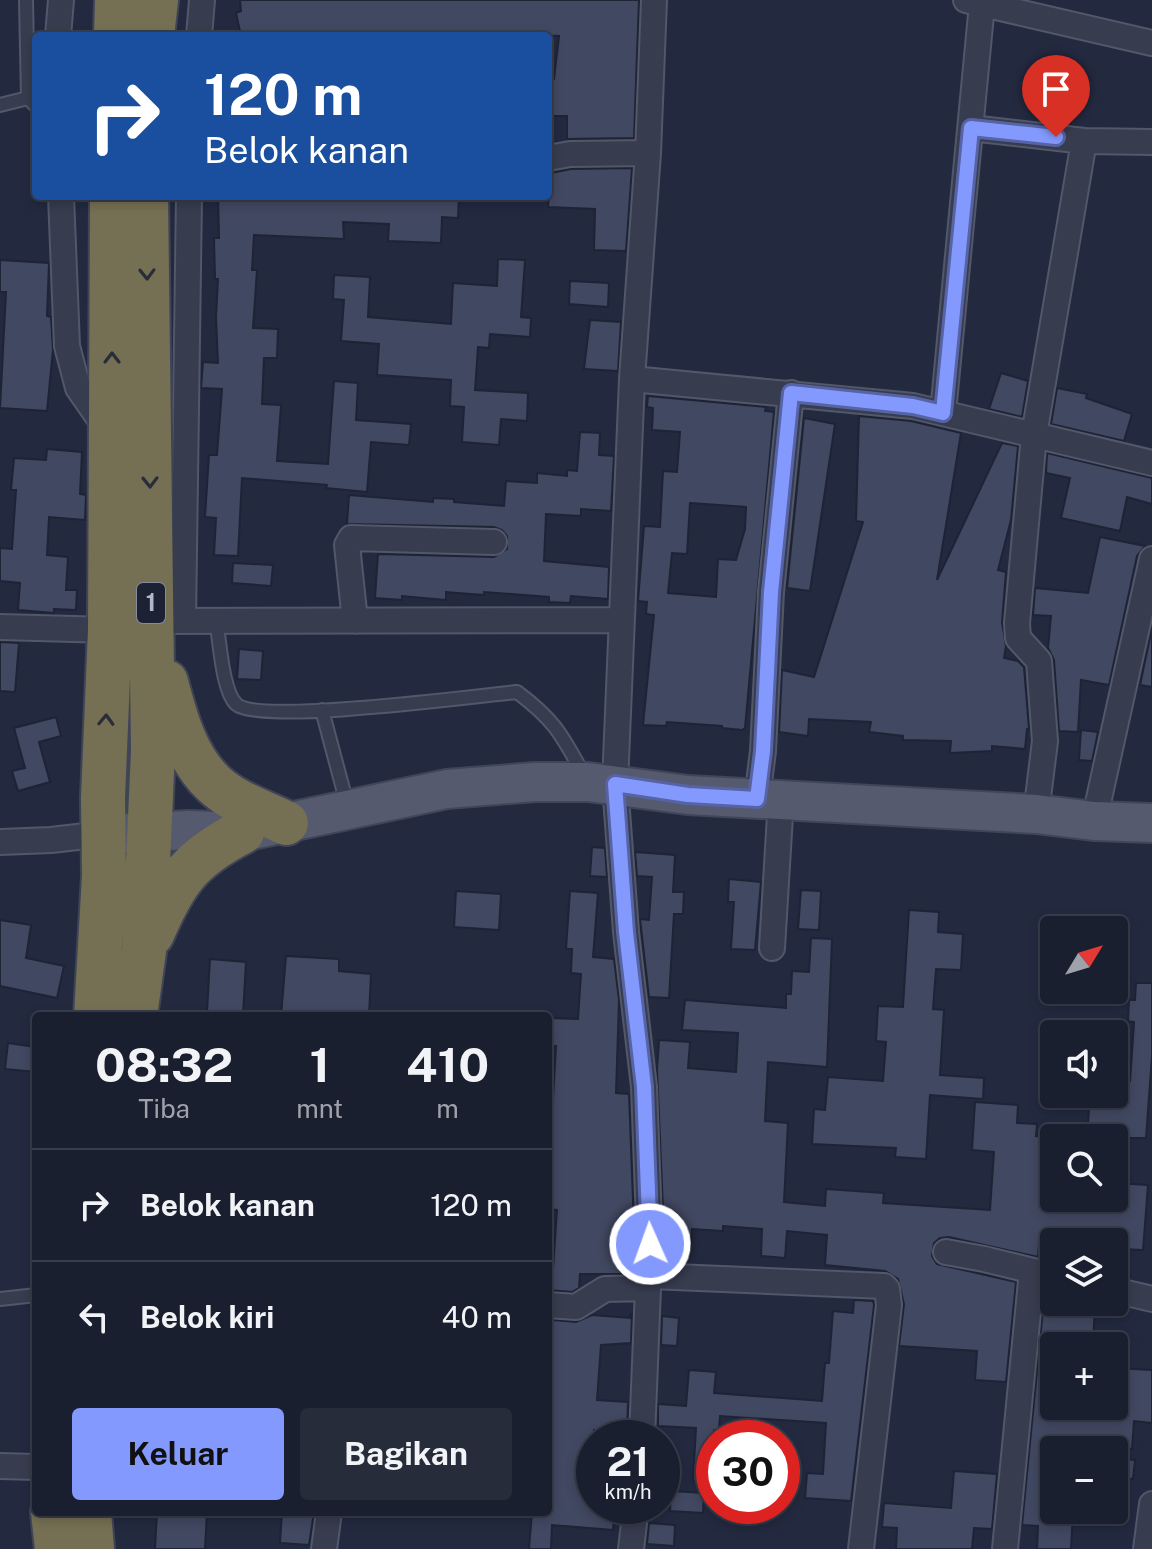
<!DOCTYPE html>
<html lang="id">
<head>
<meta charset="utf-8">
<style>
	body { margin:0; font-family:"Public Sans",sans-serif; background:#272c3b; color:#f1f3f6; height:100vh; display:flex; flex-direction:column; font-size:30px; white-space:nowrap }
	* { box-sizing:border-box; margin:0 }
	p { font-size:26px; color:#9fa2aa }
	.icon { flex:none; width:44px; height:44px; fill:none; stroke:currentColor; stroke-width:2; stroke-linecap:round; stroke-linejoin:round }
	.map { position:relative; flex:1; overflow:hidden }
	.details { position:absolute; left:32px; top:1012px; width:520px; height:504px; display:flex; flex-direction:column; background:#1a1f2f; border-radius:8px; box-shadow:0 4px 12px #0003,0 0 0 2px #383d4b }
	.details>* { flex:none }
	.top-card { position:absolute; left:32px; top:32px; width:520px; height:168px; border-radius:8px; box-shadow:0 4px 12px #0003,0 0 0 2px #383d4b; background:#1a4fa0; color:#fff; overflow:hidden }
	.needle { width:52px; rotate:52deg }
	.fabs { position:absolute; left:1040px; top:916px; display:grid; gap:16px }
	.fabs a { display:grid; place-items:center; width:88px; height:88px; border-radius:8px; background:#1a1f2f; box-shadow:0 4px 12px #0003,0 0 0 2px #383d4b; font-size:40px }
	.speed { position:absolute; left:576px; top:1420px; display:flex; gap:16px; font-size:40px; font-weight:700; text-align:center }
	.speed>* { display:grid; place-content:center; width:104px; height:104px; border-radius:50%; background:#1a1f2f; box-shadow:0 4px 12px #0003,0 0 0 2px #383d4b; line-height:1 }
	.speed small { font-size:20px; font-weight:400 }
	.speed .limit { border:12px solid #d22; background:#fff; color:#111 }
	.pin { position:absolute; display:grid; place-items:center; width:68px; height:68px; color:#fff; margin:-82px -34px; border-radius:50% 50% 50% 0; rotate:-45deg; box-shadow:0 0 8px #0007 }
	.pin .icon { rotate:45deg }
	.me { position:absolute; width:88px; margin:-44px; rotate:358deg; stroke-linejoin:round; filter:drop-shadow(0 0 6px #0008) }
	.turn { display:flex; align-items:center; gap:28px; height:168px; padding:0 40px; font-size:36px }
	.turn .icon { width:104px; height:104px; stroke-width:2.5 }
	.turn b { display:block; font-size:56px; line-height:68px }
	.eta { display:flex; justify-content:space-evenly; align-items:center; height:136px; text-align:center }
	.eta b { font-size:48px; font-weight:700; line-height:56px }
	.action { display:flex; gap:16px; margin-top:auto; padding:16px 40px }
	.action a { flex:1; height:92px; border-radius:8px; background:#8499fd; color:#111; font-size:32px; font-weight:700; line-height:92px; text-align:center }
	.action a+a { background:#272c3b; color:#f1f3f6 }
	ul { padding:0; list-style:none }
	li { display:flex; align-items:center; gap:24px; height:112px; padding:0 40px; border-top:2px solid #383d4b }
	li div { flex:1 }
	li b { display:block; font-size:30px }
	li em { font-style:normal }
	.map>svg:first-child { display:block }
	.building { fill:#414861; stroke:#1e2336; stroke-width:2; fill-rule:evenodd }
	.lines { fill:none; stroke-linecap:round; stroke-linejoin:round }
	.lane-casing { stroke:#52576a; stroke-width:16 }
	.street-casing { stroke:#52576a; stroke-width:28 }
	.primary-casing { stroke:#404558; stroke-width:42 }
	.highway-casing { stroke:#3f4457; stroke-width:48 }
	.lane { stroke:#373c4f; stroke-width:12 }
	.street { stroke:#373c4f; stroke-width:24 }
	.primary { stroke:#555a6f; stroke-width:38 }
	.highway { stroke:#756f53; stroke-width:44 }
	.oneway { stroke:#292d39 }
	.route-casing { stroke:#5663a4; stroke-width:20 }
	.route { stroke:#8499fd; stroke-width:14 }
	.labels { text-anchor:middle; stroke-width:8; stroke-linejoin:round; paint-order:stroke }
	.shield { fill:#1c2134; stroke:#868a9d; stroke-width:2 }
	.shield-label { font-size:24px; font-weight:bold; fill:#b3b7ca }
</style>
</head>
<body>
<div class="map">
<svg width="1152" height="1549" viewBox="0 0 1152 1549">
	<rect width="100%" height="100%" fill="#23293f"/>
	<path class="building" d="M240,0h399l-5,138 -67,1v-23h-19v-37h6l5,-43 -126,-4v4h-192l-5,-23 5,-2z
		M632,168l-6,83 -32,-1 1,-41 -47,-2 3,-34 20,-4z
		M218,196h241l-1,22 -16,-1 -1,26 -53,-2 1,-17 -46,-2 1,17 -90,-4 -2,35h5l-4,58 25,1 -1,29h-13l-2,46 19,1 -4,56 51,3 6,-83 24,2 -2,37 55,4 -2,21 -38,-3 -4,50 -41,-4 1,-3 -85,-7 -4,78 -24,-1 2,-37 -11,-1 4,-62h8l5,-66 -21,-1 2,-26 15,1 -2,-46 2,-38h-3l-1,-41h5z
		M498,259l27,1 -4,57 10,1 -1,19 -40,-3 -1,14 -11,-1 -3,43 53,3 -1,28 -26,-2 -2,26 -37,-3 2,-35 -14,-1 1,-26 -74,-5 2,-31 -38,-3 3,-41 -11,-1 1,-24 36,2 -2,40 83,7 2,-41 44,3z
		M0,260l49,3 -2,53 4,1 2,33 -6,61 -47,-3 6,-116h-6z
		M570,281l39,2 -1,24 -39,-3z
		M590,320l31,2 -3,49 -34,-2z
		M1001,373l27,8 -6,36 -33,-8z
		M1057,388l30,6 -1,4 46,16 -8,27 -73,-17z
		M648,396l118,11 -1,4 9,1 -29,316 -3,2 -20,-2v-2l-55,-4 -1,4 -23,-1 11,-110 -8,-1 1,-12 -9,-1 6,-75 16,1 3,-56 14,1 3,-40 -28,-2 1,-22 -6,-1zM690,503l56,4 -1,22 -9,31 -18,-1 -2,38 -48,-4 4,-40 15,1z
		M859,416l52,5 50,12 -24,147 65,-137 16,3 -7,74 -13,50 8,2 -4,50 4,24 -2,12 14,3 6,6 5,62h-2l-2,20 -33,-3v5l-42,2 1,-12 -48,-1v-4l-34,-4 2,-10 -62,-3 -1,17 -29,-4 3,-62 32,7 49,-155 -7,-1z
		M804,418l31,6 -25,167 -23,-3z
		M580,432l20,1 -1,22 15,1 -3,55 -30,-2v7l-35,-2 -2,47 65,6 -1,32 -37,-3 -1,7 -21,-1v-5l-65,-5v3l-38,-3v8l-44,-4v4l-27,-2 3,-44 116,3 13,-8v-13l-5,-6 -8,-3 -147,-3 2,-29 84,7v-4l21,1v3l50,4 2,-25 31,2v-10l30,3v-6l10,1z
		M47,449l35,3 -2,42 6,1 -1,25 -36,-3 -2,38 21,2 -2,33h11l-1,20 -22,-1v4l-36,-3 2,-27 -20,-2v-33l12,1 4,-59h-5l3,-32 32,2z
		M1047,453l105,25v26l-25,-7 -7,34 -59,-13 9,-40 -24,-5z
		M1100,537l45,9 -8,10 -28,129 -28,-5 -3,52 -19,-1 -5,-71 -6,-12 3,-32 -18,-1 2,-27 53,5z
		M233,563l40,2 -2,21 -39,-3z
		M1152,628v59l-12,-2z
		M0,642l19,1 -4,49 -15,-1z
		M239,649l24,2 -2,29 -24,-1z
		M56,717l5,19 -22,6 11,40 -32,9 -6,-20 13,-3 -11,-40z
		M1081,730l17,2 -6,29 -13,-1z
		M592,847l13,1 2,29 -17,-1z
		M635,852l40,3 -2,37h11l-1,22h-9l-5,84 -20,-1 -9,-78 9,1 3,-43 -15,-1z
		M729,879l32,3 -6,68 -24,-1 3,-47h-6z
		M801,890l20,1 -2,39 -21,-1z
		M456,891l45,3 -2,36 -45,-3z
		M570,891l28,2 -5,64 21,2 5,41 -3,93 13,1 6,159 -7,-1 -1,22h-47l-1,14 -7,4 -24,-2v-21h5l4,-59 -9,-1v-110h5l3,-53h-8l2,-28 28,1 3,-45 -10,-1 1,-24h-6z
		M909,910l30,2 -1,20 25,2 -2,36 -25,-1 -3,40 11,1 -4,65 44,3 -1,21 -53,-4 -4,64 -31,-2 1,-9 -84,-4 2,-35 11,1 3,-33 55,4 3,-39 -10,-1 2,-35 25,1z
		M0,920l31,5 -5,33 38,8 -7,32 -57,-12z
		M811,938l21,1 -5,128 -59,-5 -3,59 23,2 -4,79 41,4 1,-17 58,4 -1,10 107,7 4,-58 -22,-2 3,-48 43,3 -1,18 20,1 -1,12 18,1v61h60v-15l34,2 -5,65 -27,-1 1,-10 -77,-6 -2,24 -89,-20 -9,1 -6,5 -2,13 5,8 79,18 -10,100 -31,-2 2,-29 -78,-5 5,-42 -6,-25 -13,-8 -60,-6 2,-30 -40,-4 -2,27 -24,-2 1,-27 -39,-3v5l-31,-2 -2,27 -25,-1 -8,-185 2,-30 31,2 -2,26 48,4 2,-39 -56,-3 3,-30 101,8v-14h5l1,-23 17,1z
		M286,956l53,3v12l32,3 -2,42h-88z
		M210,959l36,3 -3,53 -36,-3z
		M1136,983h16v73l-6,82h-59l3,-44h24l1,-14 15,1 4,-59 -6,-1 1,-21h6z
		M8,1043l28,4v25l-31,-3z
		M1045,1289l9,2v11h41l-2,44h-39v60h60v-38l38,2v53l-18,-2 -2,28 -82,-5 -2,40 6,1v25h19l-2,39h-34l1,-23 -16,-1z
		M854,1300l19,1 1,4 -23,196 -46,-3 2,-25 16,1 3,-51 -106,-7 -1,14h-5v52l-21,-1 3,-53 -38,-2v-22l28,2 3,-36 27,2 -2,21 108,8 3,-38h4l4,-52 20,2z
		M630,1314h2l-1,29 -30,2 -4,55 31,2 -1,29 -33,-1v76h21l-2,24 -61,-5 -1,24h-22l3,-37h16l3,-129h-3v-26l3,1 2,-38 23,2 16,-7 38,3z
		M662,1316l17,2 -2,28 -16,-1z
		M1114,1458l21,2 -2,19 -19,-2z
		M954,1471l43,3 -5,55 -18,-1 -2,21h-76l1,-21 -15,-1 2,-24 67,5z
		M671,1491l33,2 -1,20 -33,-2z
		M157,1512h50l-2,37h-50z
		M282,1512h32l-5,33 -29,-2z
		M649,1523l26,2 -1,21 -27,-2z"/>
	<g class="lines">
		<g class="lane-casing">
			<path id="lane" d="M26,0l2,98
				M0,105l28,-7 8,8
				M216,621c4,20 6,69 20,83 22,21 240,-8 281,-12 39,29 45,44 68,85
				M322,710l25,94
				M0,1299l36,-4"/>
		</g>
		<g class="street-casing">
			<path id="street" d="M966,0l186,43
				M58,36l3,-36
				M199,36l3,-36
				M971,128l113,13 68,1
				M548,158l22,-4 78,-1
				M61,196l6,150 11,42 30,43
				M632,379l281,27 239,57
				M943,413l39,-409
				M151,621l469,-1
				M183,621l6,-425
				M355,621l-8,-76 4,-7 143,4
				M0,627l110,3
				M757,799l6,-48 8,-159 20,-199
				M1036,814l9,-73 -6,-80 -21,-23 -1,-15 17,-188 50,-294
				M1094,821l58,-262
				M0,842l51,-2 52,-6
				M772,948l9,-149
				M946,1252l38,7 70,17
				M651,1276l233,10 3,3 2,16 -28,244
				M1114,1290l38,9
				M548,1305l28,2 29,-18 43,-1
				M642,1438l6,-150 3,-12 -7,-189 -18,-155 -11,-148 17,-405 16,-226 6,-153
				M0,1466l36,1
				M324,1549l5,-37
				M631,1549l5,-43
				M1005,1549l27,-278
				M1146,1549l6,-45"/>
		</g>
		<g class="primary-casing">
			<path id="primary" d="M103,834l85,-4 54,2 205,-43 88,-7h53l100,13 348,19 58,7 58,2"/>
		</g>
		<g class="highway-casing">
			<path id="highway" d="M116,36l1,-36
				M152,36l4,-36
				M166,682c9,35 20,76 48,102 19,18 49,28 72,39
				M152,934c23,-54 38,-75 90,-102
				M96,1016l8,-140 -1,-78 7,-168 2,-434
				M135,1016l9,-65 9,-200 -7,-555
				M53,1512l4,37
				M89,1512l3,37"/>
		</g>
		<use href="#lane" class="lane"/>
		<use href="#street" class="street"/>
		<use href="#primary" class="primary"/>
		<use href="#highway" class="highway"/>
	</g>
	<defs><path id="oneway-chevron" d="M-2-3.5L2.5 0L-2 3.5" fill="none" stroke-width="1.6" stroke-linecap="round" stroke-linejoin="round" transform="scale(2)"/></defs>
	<g class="oneway">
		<use href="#oneway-chevron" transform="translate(147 274) rotate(89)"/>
		<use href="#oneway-chevron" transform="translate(112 358) rotate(-90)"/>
		<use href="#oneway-chevron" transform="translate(150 482) rotate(89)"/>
		<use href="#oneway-chevron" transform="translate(106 720) rotate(-88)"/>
	</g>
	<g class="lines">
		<g class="route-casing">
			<path id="route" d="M650,1244l-6,-157 -18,-155 -11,-148 73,11 69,4 6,-48 8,-159 20,-199 122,13 30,7 28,-285 85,9"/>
		</g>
		<use href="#route" class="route"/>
	</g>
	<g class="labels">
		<rect class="shield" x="137" y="583" width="28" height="40" rx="6"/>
		<g class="shield-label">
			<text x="151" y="611">1</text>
		</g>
	</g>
</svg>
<div class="fabs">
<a><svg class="needle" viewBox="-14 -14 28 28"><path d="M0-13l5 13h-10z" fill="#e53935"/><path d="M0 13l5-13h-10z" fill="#9fa2aa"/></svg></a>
<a><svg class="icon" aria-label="sound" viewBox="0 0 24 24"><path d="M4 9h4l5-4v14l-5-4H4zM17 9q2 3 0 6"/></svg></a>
<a><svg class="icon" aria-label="search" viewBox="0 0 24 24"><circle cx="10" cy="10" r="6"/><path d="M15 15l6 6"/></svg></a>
<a><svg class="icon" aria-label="layers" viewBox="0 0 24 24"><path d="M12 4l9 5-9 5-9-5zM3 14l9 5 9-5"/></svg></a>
<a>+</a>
<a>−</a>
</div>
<div class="speed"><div>21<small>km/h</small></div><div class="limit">30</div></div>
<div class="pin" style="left:1056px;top:137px;background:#d93025"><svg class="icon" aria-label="arrive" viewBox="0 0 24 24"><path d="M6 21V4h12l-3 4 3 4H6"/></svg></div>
<svg class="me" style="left:650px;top:1244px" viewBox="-20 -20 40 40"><circle r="17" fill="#8499fd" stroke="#fff" stroke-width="3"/><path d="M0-11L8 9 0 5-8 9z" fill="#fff"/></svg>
<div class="top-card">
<div class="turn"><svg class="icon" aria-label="right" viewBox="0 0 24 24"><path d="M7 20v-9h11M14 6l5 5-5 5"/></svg><div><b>120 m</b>Belok kanan</div></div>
</div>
<section class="details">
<div class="eta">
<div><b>08:32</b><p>Tiba</p></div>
<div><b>1</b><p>mnt</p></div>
<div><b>410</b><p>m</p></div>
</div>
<ul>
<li><svg class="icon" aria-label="right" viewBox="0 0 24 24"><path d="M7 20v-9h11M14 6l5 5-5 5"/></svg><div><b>Belok kanan</b></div><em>120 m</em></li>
<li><svg class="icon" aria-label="left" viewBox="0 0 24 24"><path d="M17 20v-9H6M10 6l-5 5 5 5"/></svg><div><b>Belok kiri</b></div><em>40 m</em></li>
</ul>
<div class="action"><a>Keluar</a><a>Bagikan</a></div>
</section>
</div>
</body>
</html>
